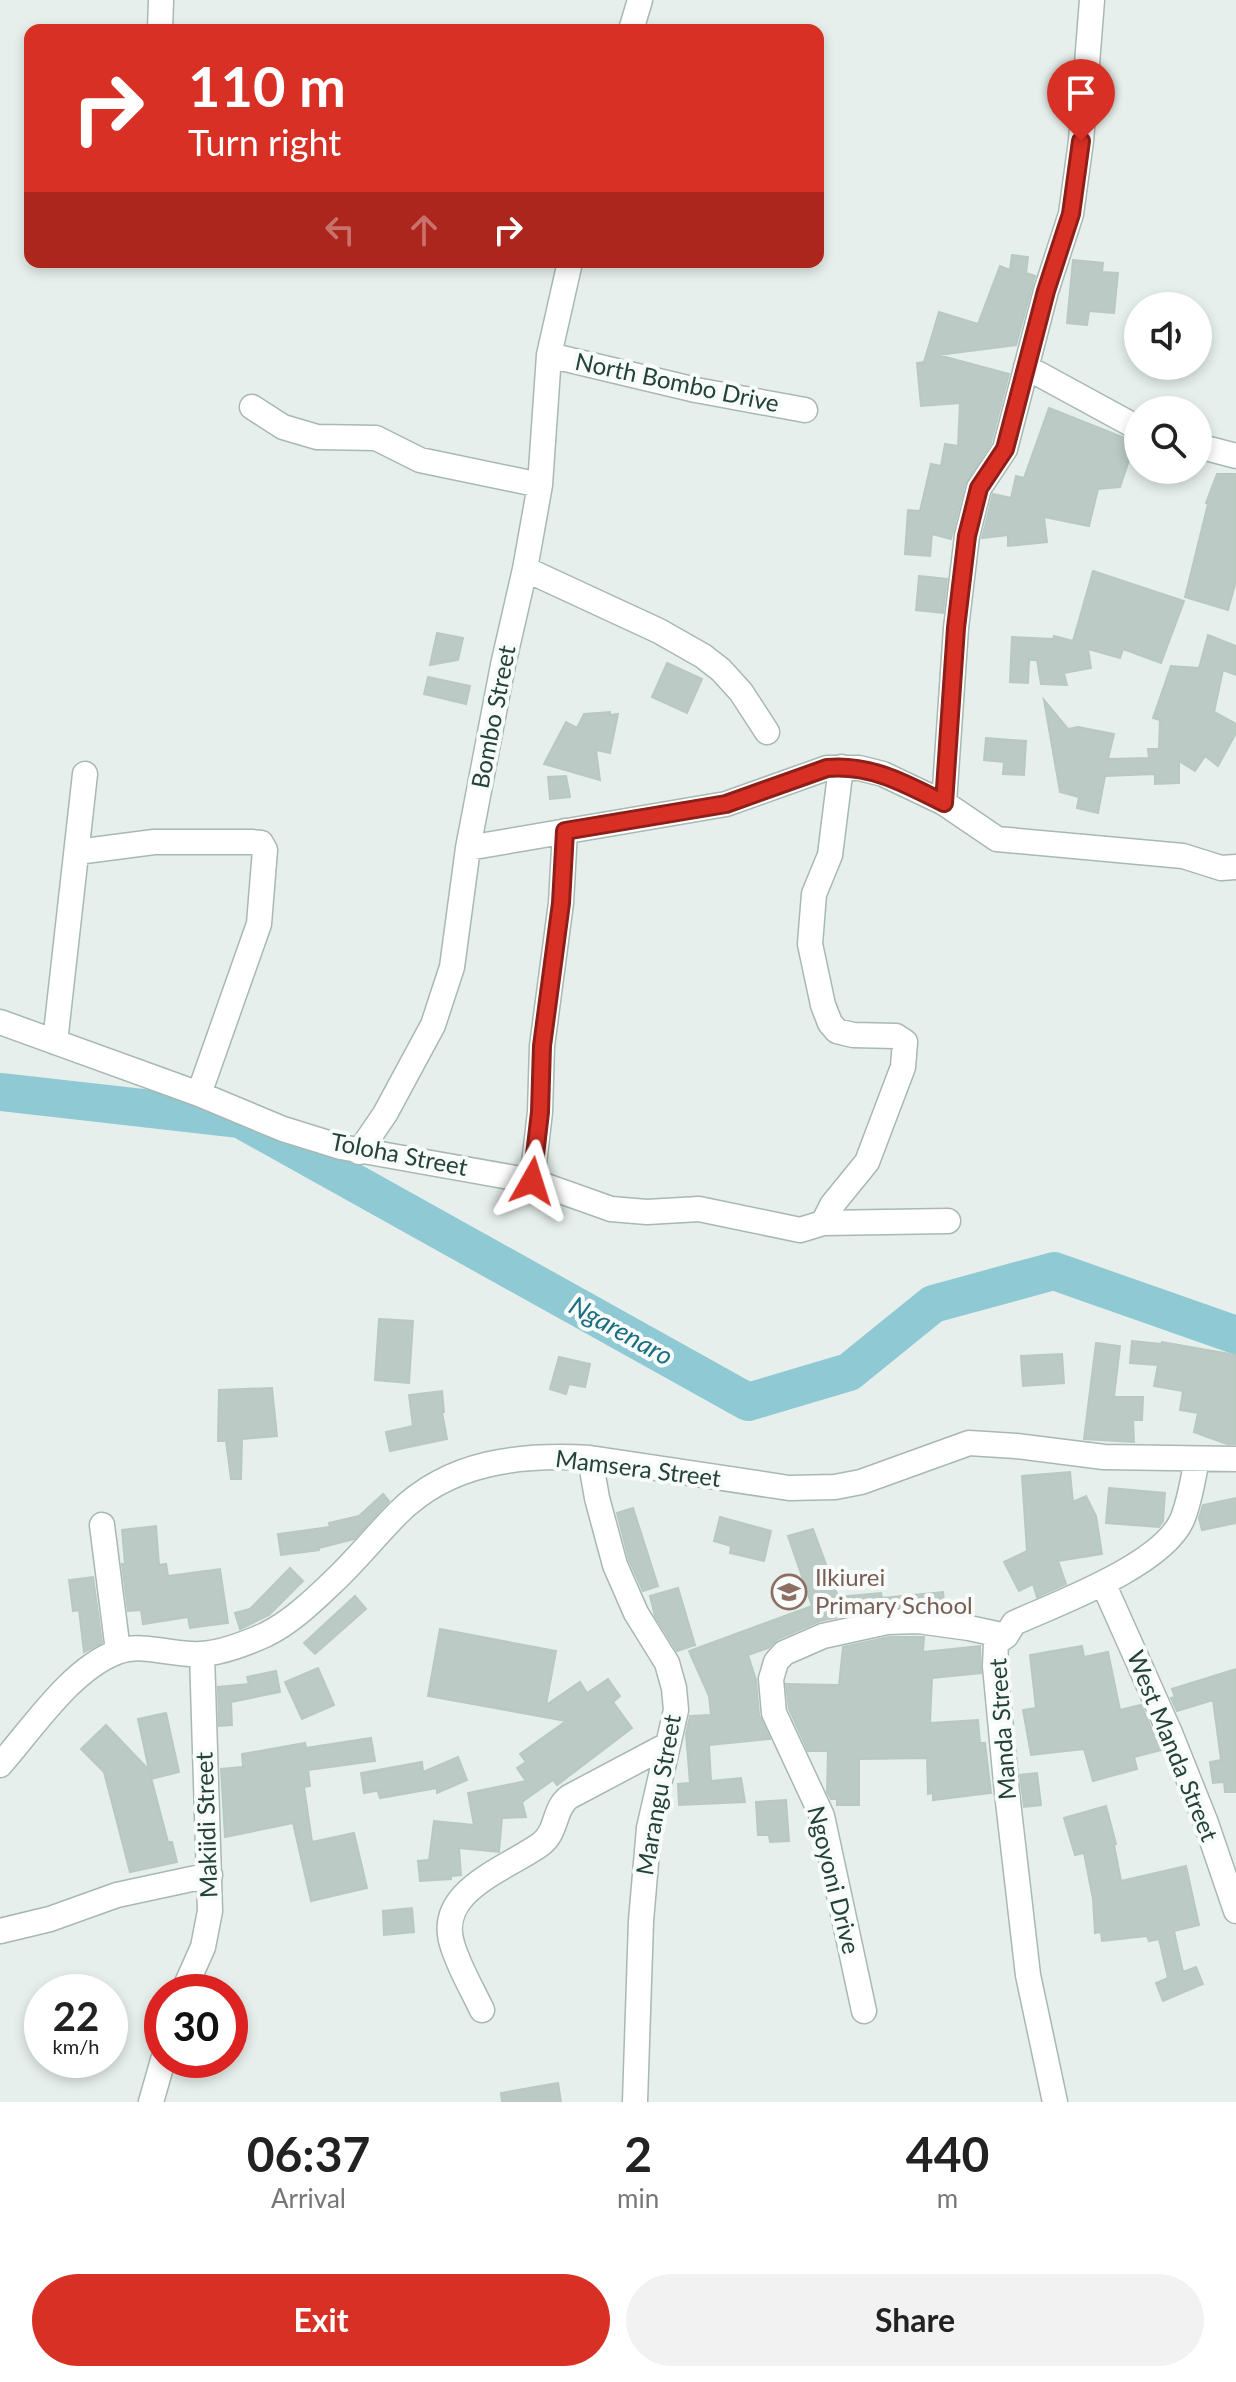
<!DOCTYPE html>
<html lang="en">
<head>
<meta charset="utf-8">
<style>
	body { margin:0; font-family:Lato,sans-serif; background:#f2f2f2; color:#222; height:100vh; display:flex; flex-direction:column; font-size:30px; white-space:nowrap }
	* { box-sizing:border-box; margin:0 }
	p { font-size:26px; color:#767676 }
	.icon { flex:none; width:44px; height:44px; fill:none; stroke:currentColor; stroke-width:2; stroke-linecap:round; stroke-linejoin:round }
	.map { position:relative; height:2102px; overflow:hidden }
	.drawer { display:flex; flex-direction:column; background:#fff; flex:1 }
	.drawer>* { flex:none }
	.guide { position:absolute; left:24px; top:24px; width:800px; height:244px; border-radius:16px; box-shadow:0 4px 12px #0003; background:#d93025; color:#fff; overflow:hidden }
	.tools { position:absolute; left:1124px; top:292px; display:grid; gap:16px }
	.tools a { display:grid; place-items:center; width:88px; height:88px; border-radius:50%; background:#fff; box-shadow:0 4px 12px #0003; font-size:40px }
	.speed { position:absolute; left:24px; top:1974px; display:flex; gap:16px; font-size:40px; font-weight:700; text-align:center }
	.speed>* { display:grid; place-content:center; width:104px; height:104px; border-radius:50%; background:#fff; box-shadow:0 4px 12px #0003; line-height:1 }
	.speed small { font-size:20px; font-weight:400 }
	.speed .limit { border:12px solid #d22; background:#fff; color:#111 }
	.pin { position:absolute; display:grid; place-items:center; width:68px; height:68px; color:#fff; margin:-82px -34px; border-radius:50% 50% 50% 0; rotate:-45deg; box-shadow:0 0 8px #0007 }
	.pin .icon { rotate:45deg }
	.me { position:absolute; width:88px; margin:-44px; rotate:6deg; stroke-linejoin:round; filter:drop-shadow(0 0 6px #0008) }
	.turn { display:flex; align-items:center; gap:28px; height:168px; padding:0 32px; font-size:36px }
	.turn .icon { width:104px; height:104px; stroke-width:2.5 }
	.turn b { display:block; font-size:56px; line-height:68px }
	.lanes { display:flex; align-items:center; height:76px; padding:0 32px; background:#0003; justify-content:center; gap:40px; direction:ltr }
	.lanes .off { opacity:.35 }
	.eta { display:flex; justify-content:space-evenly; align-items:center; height:136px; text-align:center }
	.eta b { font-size:48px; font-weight:700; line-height:56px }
	.cta { display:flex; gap:16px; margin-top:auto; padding:16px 32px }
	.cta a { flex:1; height:92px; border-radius:48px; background:#d93025; color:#fff; font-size:32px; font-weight:700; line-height:92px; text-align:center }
	.cta a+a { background:#f2f2f2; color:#222 }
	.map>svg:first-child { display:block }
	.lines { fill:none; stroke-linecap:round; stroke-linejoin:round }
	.river { stroke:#8ec9d4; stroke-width:38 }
	.building { fill:#bbcac4; stroke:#b8c9c2; stroke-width:2 }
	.minor-casing { stroke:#a8b8b2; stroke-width:27 }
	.minor { stroke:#fff; stroke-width:24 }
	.route-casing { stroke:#8d1f18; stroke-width:20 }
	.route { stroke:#d93025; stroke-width:14 }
	.labels { text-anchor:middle; stroke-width:8; stroke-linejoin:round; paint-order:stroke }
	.street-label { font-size:24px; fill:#24423a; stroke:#f7fbf9 }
	.education-label { font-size:24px; fill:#785e54; stroke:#f7fbf9; text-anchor:start }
	.water-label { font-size:26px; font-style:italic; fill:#1c6f80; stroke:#f7fbf9 }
</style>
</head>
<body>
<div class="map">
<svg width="1236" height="2102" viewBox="0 0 1236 2102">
	<rect width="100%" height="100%" fill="#e6efeb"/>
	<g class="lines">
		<path class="river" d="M0,1092l240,27 508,283 101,-30 84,-68 121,-33 182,64"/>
	</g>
	<path class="building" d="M1012,255l16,2 -2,16 9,3 -19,69 -78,10 71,19 -18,69 -26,41 -14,55 -19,-5 -2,22 -25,-2 3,-44 12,1 11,-47 10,2 4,-22 13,2 2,-43 -39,3 -4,-43 7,-1 15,-50 39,12 22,-58 10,4z
		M1073,260l30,3 -1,9 16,1 -4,40 -25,-2 -2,14 -20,-2z
		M1049,408l86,34 -15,45 -22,2 -9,37 -45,-9 3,25 -39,4v-11l-26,3 11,-44 18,4 5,-22 8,2z
		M1217,474h19v107l-8,29 -43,-13 23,-93 -2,-1z
		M1093,571l91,30 -23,62 -38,-14 -3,9 -32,-9 3,19 -27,5 3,12 -26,-1 -4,-24h-8l-1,23 -18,-1 2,-45 41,2 1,-3 19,5z
		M919,576l28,3 -4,34 -27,-3z
		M437,633l26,5 -5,22 -28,5z
		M1208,635l28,11v29l-13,-5 -9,42 22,12v9l-18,33 -13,-10 -10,15 -16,-10v22l-24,1v-10l-50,2 -7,37 -21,-5 2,-11 -19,-5 -16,-92 24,29 10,-2 36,7 -6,25 41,-1 -1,-9h11l1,-29 -7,-2 18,-52 28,2z
		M667,663l35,16 -15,34 -35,-16z
		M428,677l42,9 -4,18 -42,-10z
		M610,712v3l8,-1 -8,39 -14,-3 4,30 -56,-16 22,-42 11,6 7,-14z
		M986,738l40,3 -2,34 -21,-1 1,-12 -20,-2z
		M566,776l4,21 -20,2 -2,-22z
		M379,1319l34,2 -4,62 -34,-3z
		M1132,1341l29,3 1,-2 74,13v89h-9l-33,-12 4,-19 -18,-3 3,-19 -29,-5 4,-21 -28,-2z
		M1096,1343l24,3 -6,51h29l-1,23h-9l1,22 -50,-3z
		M1062,1354l2,29 -41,3 -2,-30z
		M559,1357l31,7 -5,23 -16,-3 -3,10 -16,-5z
		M272,1388l5,48 -35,3 -1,40h-10l-5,-38h-8l1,-51z
		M442,1391l2,21h-2l5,27 -57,12 -4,-19 27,-6 -4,-31z
		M1070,1472l3,30 13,-6 10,20 6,38 -44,7 8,23 -16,7 -13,6 -4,-13 -14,7 -15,-29 23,-11 -5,-75z
		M1109,1488l56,5 -2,28 -4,6 -53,-4z
		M383,1494l6,7 -35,38 -35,9v2l-38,5 -3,-21 52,-7 -1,-4 30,-7z
		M1236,1498v25l-34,7 -3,-12 4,-13z
		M633,1508l25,78 -15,5 -14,-31 -12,-47z
		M720,1517l51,14 -7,30 -34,-8 1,-7 -17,-5z
		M156,1526l3,39 7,-1 2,12 52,-7 8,54 -38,5 -2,-11 -45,7 -2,-14 -13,1 -6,-47h3l-3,-34z
		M813,1529l25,68 43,-4 1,5 61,-6 2,18 -27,-4 -32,1 -66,14 -42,18 -10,9 -20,7 8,25 3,35 11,24 -61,6 2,36 30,-3 4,24 -66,3 -1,-21 12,-1 -4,-49 4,-18 21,-1 -2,-19 -20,-45 123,-45 -24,-70z
		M290,1568l13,13 -34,34 -29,14 -5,-16 15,-4z
		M93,1577l9,66 -18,9 -5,-42 -6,1 -4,-31z
		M678,1588l17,57 -18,6 -22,-35 -5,-20z
		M355,1596l11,13 -51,45 -11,-11z
		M440,1629l116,22 -10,54 34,-23 7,11 21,-14 12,17 -7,6 19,26 -75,57 -4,-5 -31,22 4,15 -24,1 -3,34 -40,-4 2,27 -10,1v3l-31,2 -2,-20 11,-1 5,-39 40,4 -6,-32 58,-12 -9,-13 9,-6 -6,-8 46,-33 -138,-25z
		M889,1637h35l-1,15 57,-6 1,27 -49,5 -2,45 48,-3 2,23h5l6,50 -58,7v-7l-5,1 -1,-36 -68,1v46h-22v-6h-6l-4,-7 1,-41h-20l-19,-42 -3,-25 53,1 4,-38z
		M1082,1646l2,11 24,-5 12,58 21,-5 20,45 -27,7 3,12 -44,12 -9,-32 -53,6 -8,-45 13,-2 -6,-53z
		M318,1668l16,37 -32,14 -17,-37z
		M1236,1669v123h-11l-1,-10 -11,1 -3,-21 11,-2 -8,-60 -36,11 -6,-13 4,-1 -3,-8z
		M276,1671l4,21 -49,10 1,23 -13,1 -1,-39 31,-3 -2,-7z
		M166,1713l13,59 -28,7 -13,-60z
		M106,1725l43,45 19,72h4l5,20 -47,10 -26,-100 -23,-23z
		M371,1738l4,23 -67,9 2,16 -6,1 8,55 42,-9 13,55 -56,13 -18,-78 -68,14 -4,-68 22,-2 -1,-13 63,-11 1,5z
		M458,1757l9,23 -30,13v-5l-57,10 -2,-6 3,-2 -17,3 -3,-20 61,-11 1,10z
		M1037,1773l4,32 -17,2 -4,-32z
		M786,1800l3,41 -19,1 -1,-7h-11l-2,-33z
		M1106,1806l10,38 -2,1 7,36 65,-15 13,59 -25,6 9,41 13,-5 7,17 -40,17 -7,-18 12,-5 -9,-39 -10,2 -2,-5 -45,5 -1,-9 -6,1 -2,-34 -9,-46 -9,2 -11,-37z
		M412,1908l2,24 -30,3 -1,-24z
		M558,2083l3,19h-59l-1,-9z"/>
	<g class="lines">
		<g class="minor-casing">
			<path id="minor" d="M160,30l1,-30
				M631,30l9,-30
				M549,355l147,35 109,20
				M1026,367l112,61
				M252,407l31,20 34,10 59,1 44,22 120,25
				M1198,446l38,10
				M525,569l134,62 44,25 18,14 20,22 26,40
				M944,803l12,-175 11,-92 12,-48 26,-39 41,-158 25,-77 10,-73 11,-141
				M468,848l258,-44 101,-36h32l24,6 61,29 53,36 186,17 38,12 15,-1
				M77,852l77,-10h98l9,1 4,7 -6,74 -60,170
				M0,1022l199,72 84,35 58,18 191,34 79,28 36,3 52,-3 101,21 23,-7 9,-18 35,-43 36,-95 2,-25 -9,-6 -43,-1 -16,-4 -7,-8 -7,-18 -13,-61 4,-50 16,-39 11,-88
				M55,1042l30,-268
				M359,1152l26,-38 48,-89 19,-58 16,-119 35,-183 22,-96 15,-84 9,-130 21,-93
				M532,1181l8,-69 2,-66 19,-143 4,-72
				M823,1223l125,-2
				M590,1458l7,40 18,67 21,48 31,50 7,25 2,22 -27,118 -8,93 -6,181
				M102,1525l16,126
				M1103,1583l67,150 36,90 30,88
				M0,1765c32,-36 71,-96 117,-113 26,-10 57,4 84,2 20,-1 46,-11 64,-19 27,-13 50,-36 71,-56 22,-21 41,-45 62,-66 52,-52 123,-59 192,-55l199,30 46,-1 26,-5 108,-39 47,3 88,11 132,2
				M0,1931l50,-12 67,-24 93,-20
				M183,1992l20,-45 7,-36 -8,-257
				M482,2010c-10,-21 -22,-41 -29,-63 -20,-56 54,-78 88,-103 17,-13 12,-35 28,-47l98,-52
				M864,2011l-42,-195 -48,-103 -3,-34 5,-17 8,-9 39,-17 64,-14 31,-1 51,7 37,8
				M151,2102l12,-42
				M1055,2102l-27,-127 -21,-182 -12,-127 1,-23 10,-7 8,-13c45,-20 148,-58 168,-103 8,-19 11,-41 15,-61"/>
		</g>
		<use href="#minor" class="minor"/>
	</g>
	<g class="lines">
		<g class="route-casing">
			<path id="route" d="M532,1181l8,-69 2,-66 19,-143 4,-72 161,-27 101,-36c44,-4 79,16 117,35l12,-175 11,-92 12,-48 26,-39 41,-158 25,-77 10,-73"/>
		</g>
		<use href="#route" class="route"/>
	</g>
	<defs>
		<g id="school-ring" transform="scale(1.8)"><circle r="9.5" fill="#f7fbf9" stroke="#8d6e63" stroke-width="1.5"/><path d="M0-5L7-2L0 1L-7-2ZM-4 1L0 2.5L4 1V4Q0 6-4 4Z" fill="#8d6e63"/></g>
	</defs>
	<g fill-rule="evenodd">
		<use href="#school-ring" x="789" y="1592"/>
	</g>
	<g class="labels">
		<g class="street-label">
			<text transform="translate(677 383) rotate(12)" y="8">North Bombo Drive</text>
			<text transform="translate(494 717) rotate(-79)" y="8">Bombo Street</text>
			<text transform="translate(399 1155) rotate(11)" y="8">Toloha Street</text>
			<text transform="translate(638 1469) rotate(7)" y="8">Mamsera Street</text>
			<text transform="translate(1003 1729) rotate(-94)" y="8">Manda Street</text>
			<text transform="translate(1172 1746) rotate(68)" y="8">West Manda Street</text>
			<text transform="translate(659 1795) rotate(-80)" y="8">Marangu Street</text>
			<text transform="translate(207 1825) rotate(-92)" y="8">Makiidi Street</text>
			<text transform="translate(833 1880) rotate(76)" y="8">Ngoyoni Drive</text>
		</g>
		<g class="education-label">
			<text x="815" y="1586">Ilkiurei<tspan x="815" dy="28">Primary School</tspan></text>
		</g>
		<g class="water-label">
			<text transform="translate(621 1331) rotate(29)" y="9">Ngarenaro</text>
		</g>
	</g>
</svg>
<div class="tools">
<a><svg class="icon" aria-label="sound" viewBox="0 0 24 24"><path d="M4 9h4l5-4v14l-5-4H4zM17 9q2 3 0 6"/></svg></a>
<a><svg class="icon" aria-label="search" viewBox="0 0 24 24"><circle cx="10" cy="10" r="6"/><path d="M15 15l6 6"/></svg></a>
</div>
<div class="speed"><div>22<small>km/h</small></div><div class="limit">30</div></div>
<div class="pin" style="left:1081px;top:141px;background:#d93025"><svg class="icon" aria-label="arrive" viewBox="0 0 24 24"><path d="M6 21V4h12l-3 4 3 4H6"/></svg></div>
<svg class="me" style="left:532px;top:1181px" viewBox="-20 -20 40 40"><path d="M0-17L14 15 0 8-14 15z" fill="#d93025" stroke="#fff" stroke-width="4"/></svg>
<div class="guide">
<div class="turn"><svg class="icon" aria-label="right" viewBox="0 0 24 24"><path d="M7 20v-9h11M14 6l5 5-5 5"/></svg><div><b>110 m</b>Turn right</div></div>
<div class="lanes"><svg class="icon off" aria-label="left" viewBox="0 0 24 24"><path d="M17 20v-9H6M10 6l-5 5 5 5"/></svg><svg class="icon off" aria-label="ahead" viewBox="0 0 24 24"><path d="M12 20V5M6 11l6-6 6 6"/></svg><svg class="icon" aria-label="right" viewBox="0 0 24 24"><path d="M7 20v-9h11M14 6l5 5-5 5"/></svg></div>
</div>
</div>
<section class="drawer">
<div class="eta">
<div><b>06:37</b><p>Arrival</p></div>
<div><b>2</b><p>min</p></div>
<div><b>440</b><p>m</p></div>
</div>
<div class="cta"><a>Exit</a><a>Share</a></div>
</section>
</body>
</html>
